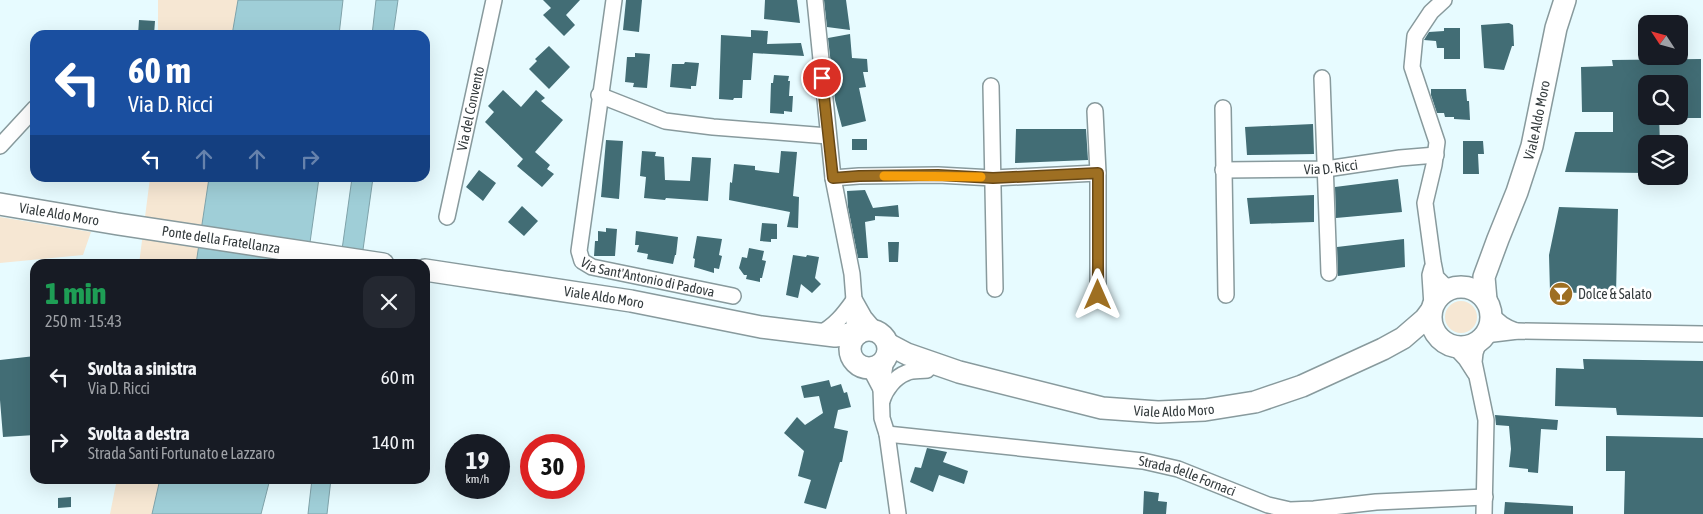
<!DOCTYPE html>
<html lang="it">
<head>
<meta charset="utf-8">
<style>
	body { margin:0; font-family:"Asap Condensed",sans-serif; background:#242831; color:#f1f3f6; height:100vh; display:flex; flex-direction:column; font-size:19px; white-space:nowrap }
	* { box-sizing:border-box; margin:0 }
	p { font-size:16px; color:#9ea1a6 }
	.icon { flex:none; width:28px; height:28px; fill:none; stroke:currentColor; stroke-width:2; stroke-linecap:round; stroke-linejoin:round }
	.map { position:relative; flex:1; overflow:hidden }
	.details { position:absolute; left:30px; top:259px; width:400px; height:225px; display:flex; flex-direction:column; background:#171b24; border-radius:15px; box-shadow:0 5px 20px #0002 }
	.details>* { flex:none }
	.guide { position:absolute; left:30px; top:30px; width:400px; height:152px; border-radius:15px; box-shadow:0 5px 20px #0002; background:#1a4fa0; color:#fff; overflow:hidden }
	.needle { width:32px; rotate:306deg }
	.fabs { position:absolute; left:1638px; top:15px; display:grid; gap:10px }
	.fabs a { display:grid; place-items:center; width:50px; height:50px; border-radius:10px; background:#171b24; box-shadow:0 5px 20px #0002; font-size:25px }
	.speed { position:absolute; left:445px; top:434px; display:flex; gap:10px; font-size:25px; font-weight:700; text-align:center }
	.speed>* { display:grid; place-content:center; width:65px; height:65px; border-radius:50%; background:#171b24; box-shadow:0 5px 20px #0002; line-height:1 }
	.speed small { font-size:12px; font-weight:400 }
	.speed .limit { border:8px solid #d22; background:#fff; color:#111 }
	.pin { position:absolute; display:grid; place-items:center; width:42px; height:42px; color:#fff; margin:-21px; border:2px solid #fff; border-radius:50%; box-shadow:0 1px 5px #0007 }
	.me { position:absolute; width:55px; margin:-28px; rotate:0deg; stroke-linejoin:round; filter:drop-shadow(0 0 4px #0008) }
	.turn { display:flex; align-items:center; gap:18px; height:105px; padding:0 15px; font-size:22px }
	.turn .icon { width:65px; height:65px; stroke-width:2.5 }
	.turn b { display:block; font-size:35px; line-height:42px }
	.lanes { display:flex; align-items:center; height:48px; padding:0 15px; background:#0003; justify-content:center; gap:25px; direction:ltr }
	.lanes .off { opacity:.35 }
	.round { display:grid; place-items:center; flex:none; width:52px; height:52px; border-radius:15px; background:#242831 }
	.headline { display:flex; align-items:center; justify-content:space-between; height:85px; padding:0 15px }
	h1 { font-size:30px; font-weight:800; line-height:38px; color:#1e9e55 }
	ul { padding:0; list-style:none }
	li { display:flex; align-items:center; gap:15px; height:65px; padding:0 15px }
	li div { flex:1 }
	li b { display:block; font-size:19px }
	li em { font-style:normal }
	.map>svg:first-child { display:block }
	.green { fill:#f6e7d3 }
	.water { fill:#9fced7; stroke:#7fa2a9 }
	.building { fill:#426d75 }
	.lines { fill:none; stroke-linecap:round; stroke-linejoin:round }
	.street-casing { stroke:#889a9d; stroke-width:18 }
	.secondary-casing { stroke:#889a9d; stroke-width:24 }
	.street { stroke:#fff; stroke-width:15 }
	.secondary { stroke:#fff; stroke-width:21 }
	.route-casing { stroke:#674816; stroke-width:12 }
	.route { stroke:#9e6f22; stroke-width:9 }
	.slow { stroke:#f59e0b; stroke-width:9 }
	.labels { text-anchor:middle; stroke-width:5; stroke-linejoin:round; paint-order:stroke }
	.street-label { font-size:14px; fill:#353c3e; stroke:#fff }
	.poi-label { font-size:14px; fill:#353c3e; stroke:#fff; text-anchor:start }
</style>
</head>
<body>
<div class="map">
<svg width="1703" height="514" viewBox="0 0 1703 514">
	<rect width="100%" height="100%" fill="#e7fbff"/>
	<path class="green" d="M158,0h80l-6,35h-74z
		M150,178h59l-13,86h-57z
		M0,217l91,15 -8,23 -83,8z
		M1445 317a16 16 0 1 1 32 0a16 16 0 1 1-32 0Z
		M117,479h43l-8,35h-42z"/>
	<path class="water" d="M238,0h105l-4,35h-107z
		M376,0h22l-5,35h-21z
		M209,178h110l-12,86h-111z
		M352,178h21l-12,86h-21z
		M160,479h110l-9,35h-109z
		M312,479h19l-4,35h-19z"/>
	<path class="building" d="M543,0h37l-14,15 9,10 -11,11 -21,-21 8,-7z
		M626,0h16l-3,32 -16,-2z
		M765,0h32l3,23 -36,-4z
		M824,0h22l4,30 -23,-3z
		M139,20l16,1 -1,14h-16z
		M1509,23l4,2 1,21h-2l-8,24 -20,-2 -3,-43z
		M1444,28h16v31h-16v-11h-7l-1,-7 -12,-1 5,-8 15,-1z
		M751,30l17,1 -1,13 34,-1 3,13 -51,-3 -2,27h-8l-1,18h-8l-1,2 -14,-1 2,-64 30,2z
		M850,34l2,24 15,1 1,13h-5l3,15 -7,1 7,33 -24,6 -7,-27 -7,-62z
		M549,46l21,21 -21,22 -20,-20 8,-8 -2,-2z
		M635,53l15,1 -3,34 -14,-1 1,-4 -9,-1 2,-25h8z
		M1701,59v59h-22v-34h-33v32h13l1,28h-14v29l-81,-1 10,-40h38v-20h-31l-1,-45 32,-1 -1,-6z
		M685,62l14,1 -3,23h-5v3l-21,-2 2,-23h12z
		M774,75l15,1 -1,5h2l-1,15h4l-1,16 -8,-1v3l-14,-1 1,-30h2z
		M1431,89h35l1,12h2l1,19 -16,-1v-2h-9l-1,-4h-7l-6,-18z
		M503,90l18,17 15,-17 9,8 -4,3 22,19 -28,32 15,13 -3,4 7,5 -12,13 -25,-21 6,-7 -38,-37 9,-10 -6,-6z
		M1313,124l1,30 -67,1 -2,-28z
		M1016,129h70l2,31 -73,3z
		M852,139h15v11h-15z
		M606,140l17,1 -4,58 -18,-2z
		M1463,141h20l1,13h-6l1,20h-16z
		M642,151l14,1 -1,4 9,1 1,23 25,1 2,-24 19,1 -3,43 -42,-3 -1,2 -21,-2 2,-21 -6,-1z
		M781,151l16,1 -4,44 6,1 -1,31 -11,-1 3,-15 -61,-12 1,-18 2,1 2,-19 21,2v4l24,3z
		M479,170l17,13 -13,18 -17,-14z
		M1398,179l4,33 -66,6 -1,-31z
		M865,190l8,18 25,-3 1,12 -24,-1v4l-10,2 3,36h-10l-10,-51 -1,-16z
		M1314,195v27l-64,2 -3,-26z
		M522,206l16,15 -14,15 -16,-14z
		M1559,207l59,2 -2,85 -66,-2 -1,-37z
		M762,223l15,1v15h-6v3l-11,-1z
		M606,228l11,1 -2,27h-21l1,-15h3v-10l8,1z
		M636,231l42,6 -2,18h-1l-2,9 -26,-5 1,-5 -11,-2 2,-7h-4z
		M697,236l25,3 -3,16 3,1 -3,13 -5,-1v5l-20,-6 1,-8 -2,-1z
		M1404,239l1,28 -67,9 -1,-29z
		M888,242h11l-1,20h-9z
		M749,248l15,3 -2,9 4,1 -4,17h-2v4l-14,-3 1,-4h-3l-5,-7 3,-11 5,1z
		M793,255l13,2 1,-2 12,2 -4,21 6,6 -9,9 -11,-9 -3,14 -12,-3z
		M35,356v79l-32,2 -3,-37v-40z
		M1583,359l120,2v56l-86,-2 -1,-7 -61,-2 1,-38 28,1z
		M829,380l2,7 10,-3 3,9 3,-1 4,15 -13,3 -4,18 14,3 -6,31h-2l-14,47 -22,-6 7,-23 -13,-4 6,-25 -20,-18 13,-16 8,8 18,-12 -4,-17 -15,2 -3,-12z
		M1495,415l63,5 -1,10 -16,-1 -3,44 -10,-1v-3l-19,-2 2,-18 -2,-23 -13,-1z
		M1606,436l97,2v76h-79l1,-43h-19z
		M927,448l20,4 -4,10 25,9 -4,13 -25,-9 -6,17 -23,-10 5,-15 6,1z
		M1144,491l15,2 -1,8 9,1 -1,12h-23z
		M71,497v10l-13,1v-10z
		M1505,502l68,4v8h-69z"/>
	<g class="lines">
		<g class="street-casing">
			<g id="street">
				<path id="s1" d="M614,0l-35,251 3,10 10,6 141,29"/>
				<path d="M815,0l18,178 19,96 2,26v25l5,8"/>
				<path d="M1444,0l-13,12 -16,24 -3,31 25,75 -3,23 -9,38 8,59 3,15 8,8 8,3"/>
				<path d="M1322,78l7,195"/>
				<path d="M991,86l4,203"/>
				<path d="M599,95l66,26 48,6 115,9"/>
				<path d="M1223,108l3,187"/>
				<path d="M1095,111l3,62v122"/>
				<path d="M0,146l35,-38"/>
				<path id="s2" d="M1223,170l103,-1 74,-11 36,-3"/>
				<path d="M833,178l26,-2 79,-1 55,3 105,-5"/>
				<path id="s3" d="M447,217l47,-217"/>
				<path d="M1432,268l-2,7 2,31"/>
				<path d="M855,301l9,16 11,13"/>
				<path d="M1491,314c8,9 14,13 25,17"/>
				<path d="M819,334c16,-8 25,-20 35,-34"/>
				<path d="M1485,335l33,-4 185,3"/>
				<path d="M1479,341l-4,12 -1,9 12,58 -2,94"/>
				<path d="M1454,346l12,13 9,14"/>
				<path d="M886,359l-5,30 1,29 5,16 11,80"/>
				<path d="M870,368l11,21"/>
				<path d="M882,401c3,-11 13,-24 24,-28 5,-3 14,-2 21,-3"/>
				<path id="s4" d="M887,434l256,27 35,8 90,36 22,5 24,-1 62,-7 109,-5"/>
			</g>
		</g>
		<g class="secondary-casing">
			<g id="secondary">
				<path id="s5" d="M0,204l118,20 265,40"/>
				<path id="s6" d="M425,270l206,31 130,26 74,9 24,-3"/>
				<circle cx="1461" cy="317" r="30"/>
				<path id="s7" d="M1486,300l-2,-23 14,-38 19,-47 15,-46 24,-118 9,-28"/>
				<circle cx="869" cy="349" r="19"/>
				<path id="s8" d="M888,344l19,10 52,18 143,36 56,4 47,-2 50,-8 47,-16 81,-37 20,-11 22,-19 6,-8"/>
			</g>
		</g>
		<use href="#street" class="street"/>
		<use href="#secondary" class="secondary"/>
	</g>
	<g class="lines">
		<g class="route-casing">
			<path id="route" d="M822,78l11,100 26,-2 79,-1 55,3 105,-5v122"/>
		</g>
		<use href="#route" class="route"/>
		<path class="slow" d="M884,176l97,1"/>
	</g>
	<defs>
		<g id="bar-disc" transform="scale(1.25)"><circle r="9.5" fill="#9e6f22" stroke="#fff"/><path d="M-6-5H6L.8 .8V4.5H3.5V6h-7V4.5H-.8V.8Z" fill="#fff"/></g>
	</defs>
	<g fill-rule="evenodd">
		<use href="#bar-disc" x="1561" y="294"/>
	</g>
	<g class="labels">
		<g class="street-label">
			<text dy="5" stroke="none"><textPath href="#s3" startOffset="111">Via del Convento</textPath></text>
			<text dy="5" stroke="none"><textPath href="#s7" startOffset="189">Viale Aldo Moro</textPath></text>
			<text dy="5" stroke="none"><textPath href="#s2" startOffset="108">Via D. Ricci</textPath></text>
			<text dy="5" stroke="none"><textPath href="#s5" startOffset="60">Viale Aldo Moro</textPath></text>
			<text dy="5" stroke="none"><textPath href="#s5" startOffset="224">Ponte della Fratellanza</textPath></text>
			<text dy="5" stroke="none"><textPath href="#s1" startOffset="332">Via Sant'Antonio di Padova</textPath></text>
			<text dy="5" stroke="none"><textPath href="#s6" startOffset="181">Viale Aldo Moro</textPath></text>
			<text dy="5" stroke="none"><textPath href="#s8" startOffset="296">Viale Aldo Moro</textPath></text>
			<text dy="5" stroke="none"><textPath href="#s4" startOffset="304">Strada delle Fornaci</textPath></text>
		</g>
		<g class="poi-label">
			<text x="1578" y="299">Dolce &amp; Salato</text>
		</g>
	</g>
</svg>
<div class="fabs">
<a><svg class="needle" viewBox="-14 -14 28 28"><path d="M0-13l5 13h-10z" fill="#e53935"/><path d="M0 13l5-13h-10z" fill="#9ea1a6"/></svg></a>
<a><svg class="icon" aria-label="search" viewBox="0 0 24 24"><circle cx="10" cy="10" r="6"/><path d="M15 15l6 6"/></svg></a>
<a><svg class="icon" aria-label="layers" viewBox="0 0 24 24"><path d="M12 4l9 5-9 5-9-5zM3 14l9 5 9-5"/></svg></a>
</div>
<div class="speed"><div>19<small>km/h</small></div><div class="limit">30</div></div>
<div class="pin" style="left:822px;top:78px;background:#d93025"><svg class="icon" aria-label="arrive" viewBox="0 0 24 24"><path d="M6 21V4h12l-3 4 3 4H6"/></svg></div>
<svg class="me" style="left:1098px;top:295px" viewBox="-20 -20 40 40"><path d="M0-17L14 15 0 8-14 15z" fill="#9e6f22" stroke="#fff" stroke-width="4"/></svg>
<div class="guide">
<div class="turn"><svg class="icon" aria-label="left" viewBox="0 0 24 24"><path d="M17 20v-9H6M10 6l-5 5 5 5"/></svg><div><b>60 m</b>Via D. Ricci</div></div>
<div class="lanes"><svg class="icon" aria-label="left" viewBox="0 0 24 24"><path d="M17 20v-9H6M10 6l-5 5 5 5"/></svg><svg class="icon off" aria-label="ahead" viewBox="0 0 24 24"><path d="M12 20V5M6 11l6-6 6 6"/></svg><svg class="icon off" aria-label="ahead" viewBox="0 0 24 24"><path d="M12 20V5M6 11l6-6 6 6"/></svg><svg class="icon off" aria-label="right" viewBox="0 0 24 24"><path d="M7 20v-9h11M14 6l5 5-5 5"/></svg></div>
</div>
<section class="details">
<div class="headline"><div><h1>1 min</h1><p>250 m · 15:43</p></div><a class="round"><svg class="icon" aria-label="close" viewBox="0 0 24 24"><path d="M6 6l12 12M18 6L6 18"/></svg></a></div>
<ul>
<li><svg class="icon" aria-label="left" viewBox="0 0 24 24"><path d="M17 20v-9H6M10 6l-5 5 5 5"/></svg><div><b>Svolta a sinistra</b><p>Via D. Ricci</p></div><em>60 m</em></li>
<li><svg class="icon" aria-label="right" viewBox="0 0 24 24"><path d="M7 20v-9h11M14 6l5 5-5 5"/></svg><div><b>Svolta a destra</b><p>Strada Santi Fortunato e Lazzaro</p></div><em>140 m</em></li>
</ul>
</section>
</div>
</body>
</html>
